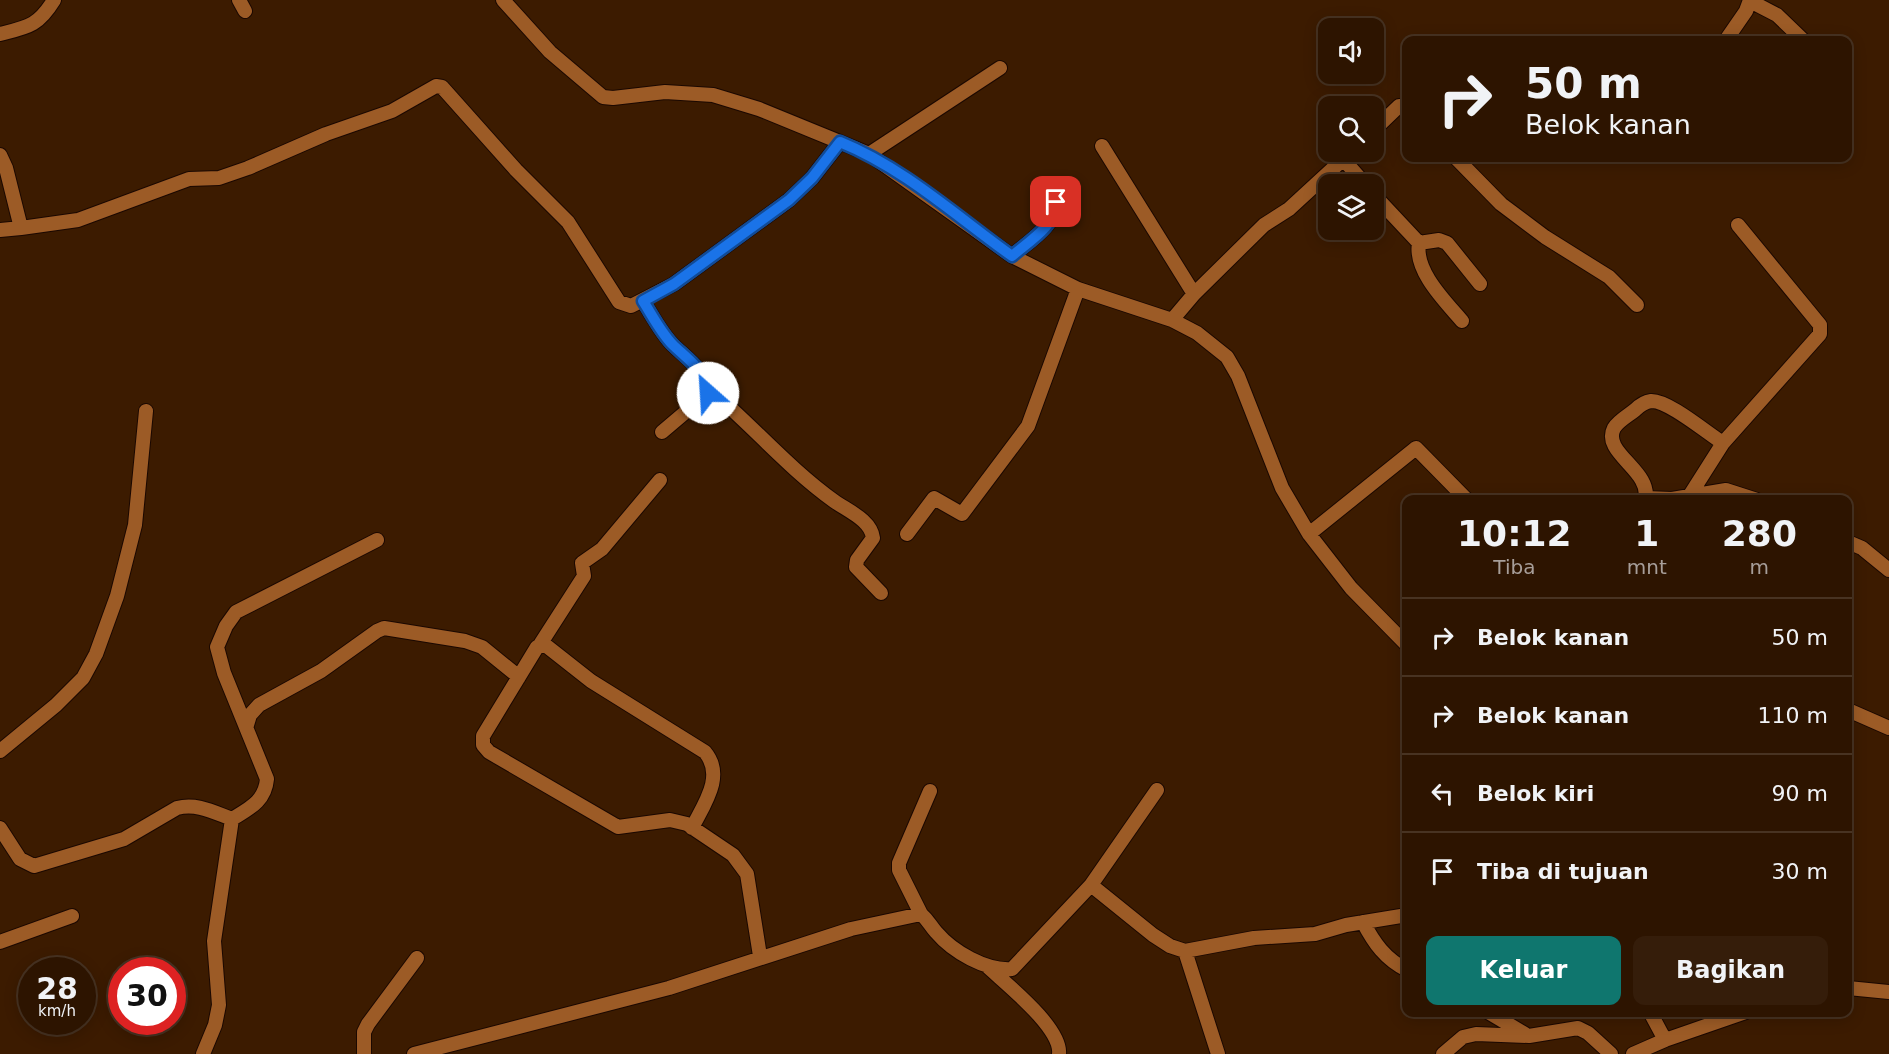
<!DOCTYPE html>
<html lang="id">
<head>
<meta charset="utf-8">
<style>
	body { margin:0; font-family:"DejaVu Sans",sans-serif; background:#351d0a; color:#f1f3f6; height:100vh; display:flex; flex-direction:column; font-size:22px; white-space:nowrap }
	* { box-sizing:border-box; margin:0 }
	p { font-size:20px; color:#a79e99 }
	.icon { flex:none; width:33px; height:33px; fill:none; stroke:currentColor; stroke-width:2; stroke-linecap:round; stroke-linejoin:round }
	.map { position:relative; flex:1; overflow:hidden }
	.sheet { position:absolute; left:1402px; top:495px; width:450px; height:522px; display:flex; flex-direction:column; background:#2d1400; border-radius:12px; box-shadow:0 3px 15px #0003,0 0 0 2px #483322 }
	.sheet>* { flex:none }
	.banner { position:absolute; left:1402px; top:36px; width:450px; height:126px; border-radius:12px; box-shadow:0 3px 15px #0003,0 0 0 2px #483322; background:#2d1400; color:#f1f3f6; overflow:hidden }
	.tools { position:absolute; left:1318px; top:18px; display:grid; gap:12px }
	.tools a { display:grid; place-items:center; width:66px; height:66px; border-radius:12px; background:#2d1400; box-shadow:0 3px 15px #0003,0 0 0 2px #483322; font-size:30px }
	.speed { position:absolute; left:18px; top:957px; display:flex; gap:12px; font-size:30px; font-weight:700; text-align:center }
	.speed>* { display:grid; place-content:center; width:78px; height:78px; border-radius:50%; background:#2d1400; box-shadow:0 3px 15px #0003,0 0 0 2px #483322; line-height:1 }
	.speed small { font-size:15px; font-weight:400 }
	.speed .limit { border:9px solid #d22; background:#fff; color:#111 }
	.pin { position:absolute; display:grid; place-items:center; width:51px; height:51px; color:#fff; margin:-26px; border-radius:12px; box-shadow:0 3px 9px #0006 }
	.me { position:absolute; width:66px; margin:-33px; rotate:334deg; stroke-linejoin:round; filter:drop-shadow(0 0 4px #0008) }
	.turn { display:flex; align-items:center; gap:21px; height:126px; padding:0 24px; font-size:27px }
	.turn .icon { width:78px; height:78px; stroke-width:2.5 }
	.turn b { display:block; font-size:42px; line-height:51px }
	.eta { display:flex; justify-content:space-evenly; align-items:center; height:102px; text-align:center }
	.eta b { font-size:36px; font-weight:800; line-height:42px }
	.button { display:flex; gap:12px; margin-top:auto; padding:12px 24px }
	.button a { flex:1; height:69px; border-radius:12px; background:#0f766e; color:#fff; font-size:24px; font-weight:800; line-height:69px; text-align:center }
	.button a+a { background:#351d0a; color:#f1f3f6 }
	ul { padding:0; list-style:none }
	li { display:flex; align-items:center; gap:18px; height:78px; padding:0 24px; border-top:2px solid #483322 }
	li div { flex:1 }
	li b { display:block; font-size:22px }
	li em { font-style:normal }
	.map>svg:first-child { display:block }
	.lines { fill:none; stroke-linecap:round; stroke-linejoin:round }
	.street-casing { stroke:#1b0800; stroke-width:16 }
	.street { stroke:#9c5b26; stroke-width:14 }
	.route-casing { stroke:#114b97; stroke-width:15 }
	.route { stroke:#1a73e8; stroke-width:10 }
</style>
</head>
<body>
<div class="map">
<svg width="1889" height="1054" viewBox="0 0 1889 1054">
	<rect width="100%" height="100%" fill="#3c1b00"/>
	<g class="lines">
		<g class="street-casing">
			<path id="street" d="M239,0l6,11
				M503,0l47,52 53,45 10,1 52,-6 48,3 46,14 110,45 143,102 66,33 94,31 25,13 30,24 11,19 44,112 27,46 42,54 56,57
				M1750,1l27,14 26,25
				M0,34c28,-7 38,-8 54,-34
				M1726,40l20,-29 4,-11
				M1374,130l25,-24h8
				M1102,146l92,148
				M869,154l131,-86
				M0,155l6,13 15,60 57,-8 111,-41 30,-1 29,-10 78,-34 66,-23 44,-25 6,1 74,83 52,52 51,80 12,4 43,-22 115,-84 23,-22 28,-36
				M1456,158l45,46 44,33 64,40 28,28
				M1343,159l22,25
				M1374,195l45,48 20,-3 8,3 33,41
				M0,230l21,-2
				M1419,243c-5,28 26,58 43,78
				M1012,256c18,-16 54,-36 39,-62
				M643,301c9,14 18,32 30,44 11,11 38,30 35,48l-46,39
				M1172,320l22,-26 70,-69 25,-16 62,-57
				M709,389c43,36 79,79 125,112 14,10 37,19 39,37l-16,22 -1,7 25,26
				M1690,495l33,-52 97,-109v-9l-82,-100
				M1646,498l26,1 54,-9 31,10
				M1645,500c8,-29 -44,-47 -31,-72 4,-7 15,-13 21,-18 5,-5 9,-8 16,-9 17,-1 56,32 72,42
				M907,534l27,-36 28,16 66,-88 50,-137
				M1309,534l107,-86 51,52
				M1848,542l14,6 27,22
				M541,643l43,-67 -2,-13 20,-14 58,-69
				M1848,710l41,18
				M247,725l3,-10 9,-10 62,-34 56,-40 7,-3 81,13 17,6 37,30
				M0,751l56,-46 27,-27 13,-24 21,-58 18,-71 11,-114
				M0,828l20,31 14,7 90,-27 53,-31c20,-5 36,4 55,11
				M692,828c12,-24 33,-52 13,-76l-114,-71 -47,-37 -7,3 -54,89v9l6,7 129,75 52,-7 17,4 46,31 14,19 13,82
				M1091,885l62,50 17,11 15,5 69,-13 61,-4 31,-9 61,-10
				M921,914l-22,-44v-7l31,-72
				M1363,922c11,21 22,37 44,48
				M0,942l72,-26
				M1185,951l33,103
				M988,967c18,17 74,61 71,87
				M1848,988l41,4
				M1488,1012l37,22
				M1650,1012l15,28
				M203,1054l12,-29 4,-20 -5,-64 18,-122c18,-11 33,-18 35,-40l-43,-106 -7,-26 9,-21 10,-14 141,-72
				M364,1054v-22l4,-8 49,-66
				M414,1054l255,-66 182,-59 70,-15c7,6 9,11 15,18 17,20 50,39 76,37l79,-84 66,-95
				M1443,1054l20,-17 13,-3 53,2 49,-8 10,5 23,21
				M1633,1054l32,-14 81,-28"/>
		</g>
		<use href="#street" class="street"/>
	</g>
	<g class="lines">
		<g class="route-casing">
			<path id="route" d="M708,393c3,-18 -24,-37 -35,-48 -12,-12 -21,-30 -30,-44l31,-17 115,-84 23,-22 28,-36c64,26 116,74 172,114 16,-14 45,-31 44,-54"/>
		</g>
		<use href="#route" class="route"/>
	</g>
</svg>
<div class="tools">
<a><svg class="icon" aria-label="sound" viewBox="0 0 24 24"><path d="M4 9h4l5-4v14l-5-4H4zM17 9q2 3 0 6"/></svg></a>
<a><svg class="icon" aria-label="search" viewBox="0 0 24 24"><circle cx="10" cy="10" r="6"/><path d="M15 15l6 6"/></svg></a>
<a><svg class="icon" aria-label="layers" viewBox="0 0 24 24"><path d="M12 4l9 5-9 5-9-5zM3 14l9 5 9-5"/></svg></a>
</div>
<div class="speed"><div>28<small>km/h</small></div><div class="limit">30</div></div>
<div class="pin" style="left:1056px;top:202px;background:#d93025"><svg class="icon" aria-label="arrive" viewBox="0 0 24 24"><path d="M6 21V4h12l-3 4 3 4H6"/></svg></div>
<svg class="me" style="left:708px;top:393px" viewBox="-20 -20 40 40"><circle r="19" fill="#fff"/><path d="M0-13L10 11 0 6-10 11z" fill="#1a73e8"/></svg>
<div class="banner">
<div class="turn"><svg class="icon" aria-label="right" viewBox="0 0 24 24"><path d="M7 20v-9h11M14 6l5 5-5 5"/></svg><div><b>50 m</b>Belok kanan</div></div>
</div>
<section class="sheet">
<div class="eta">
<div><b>10:12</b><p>Tiba</p></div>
<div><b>1</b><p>mnt</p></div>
<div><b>280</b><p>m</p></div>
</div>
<ul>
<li><svg class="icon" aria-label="right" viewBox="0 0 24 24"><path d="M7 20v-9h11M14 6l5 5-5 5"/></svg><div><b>Belok kanan</b></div><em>50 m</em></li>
<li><svg class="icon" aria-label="right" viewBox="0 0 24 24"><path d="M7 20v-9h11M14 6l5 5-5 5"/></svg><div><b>Belok kanan</b></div><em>110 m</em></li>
<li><svg class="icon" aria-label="left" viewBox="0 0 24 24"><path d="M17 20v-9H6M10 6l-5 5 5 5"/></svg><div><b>Belok kiri</b></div><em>90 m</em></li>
<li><svg class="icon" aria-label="arrive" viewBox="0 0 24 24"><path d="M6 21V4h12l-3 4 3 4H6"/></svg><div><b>Tiba di tujuan</b></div><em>30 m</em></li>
</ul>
<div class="button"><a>Keluar</a><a>Bagikan</a></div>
</section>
</div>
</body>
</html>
